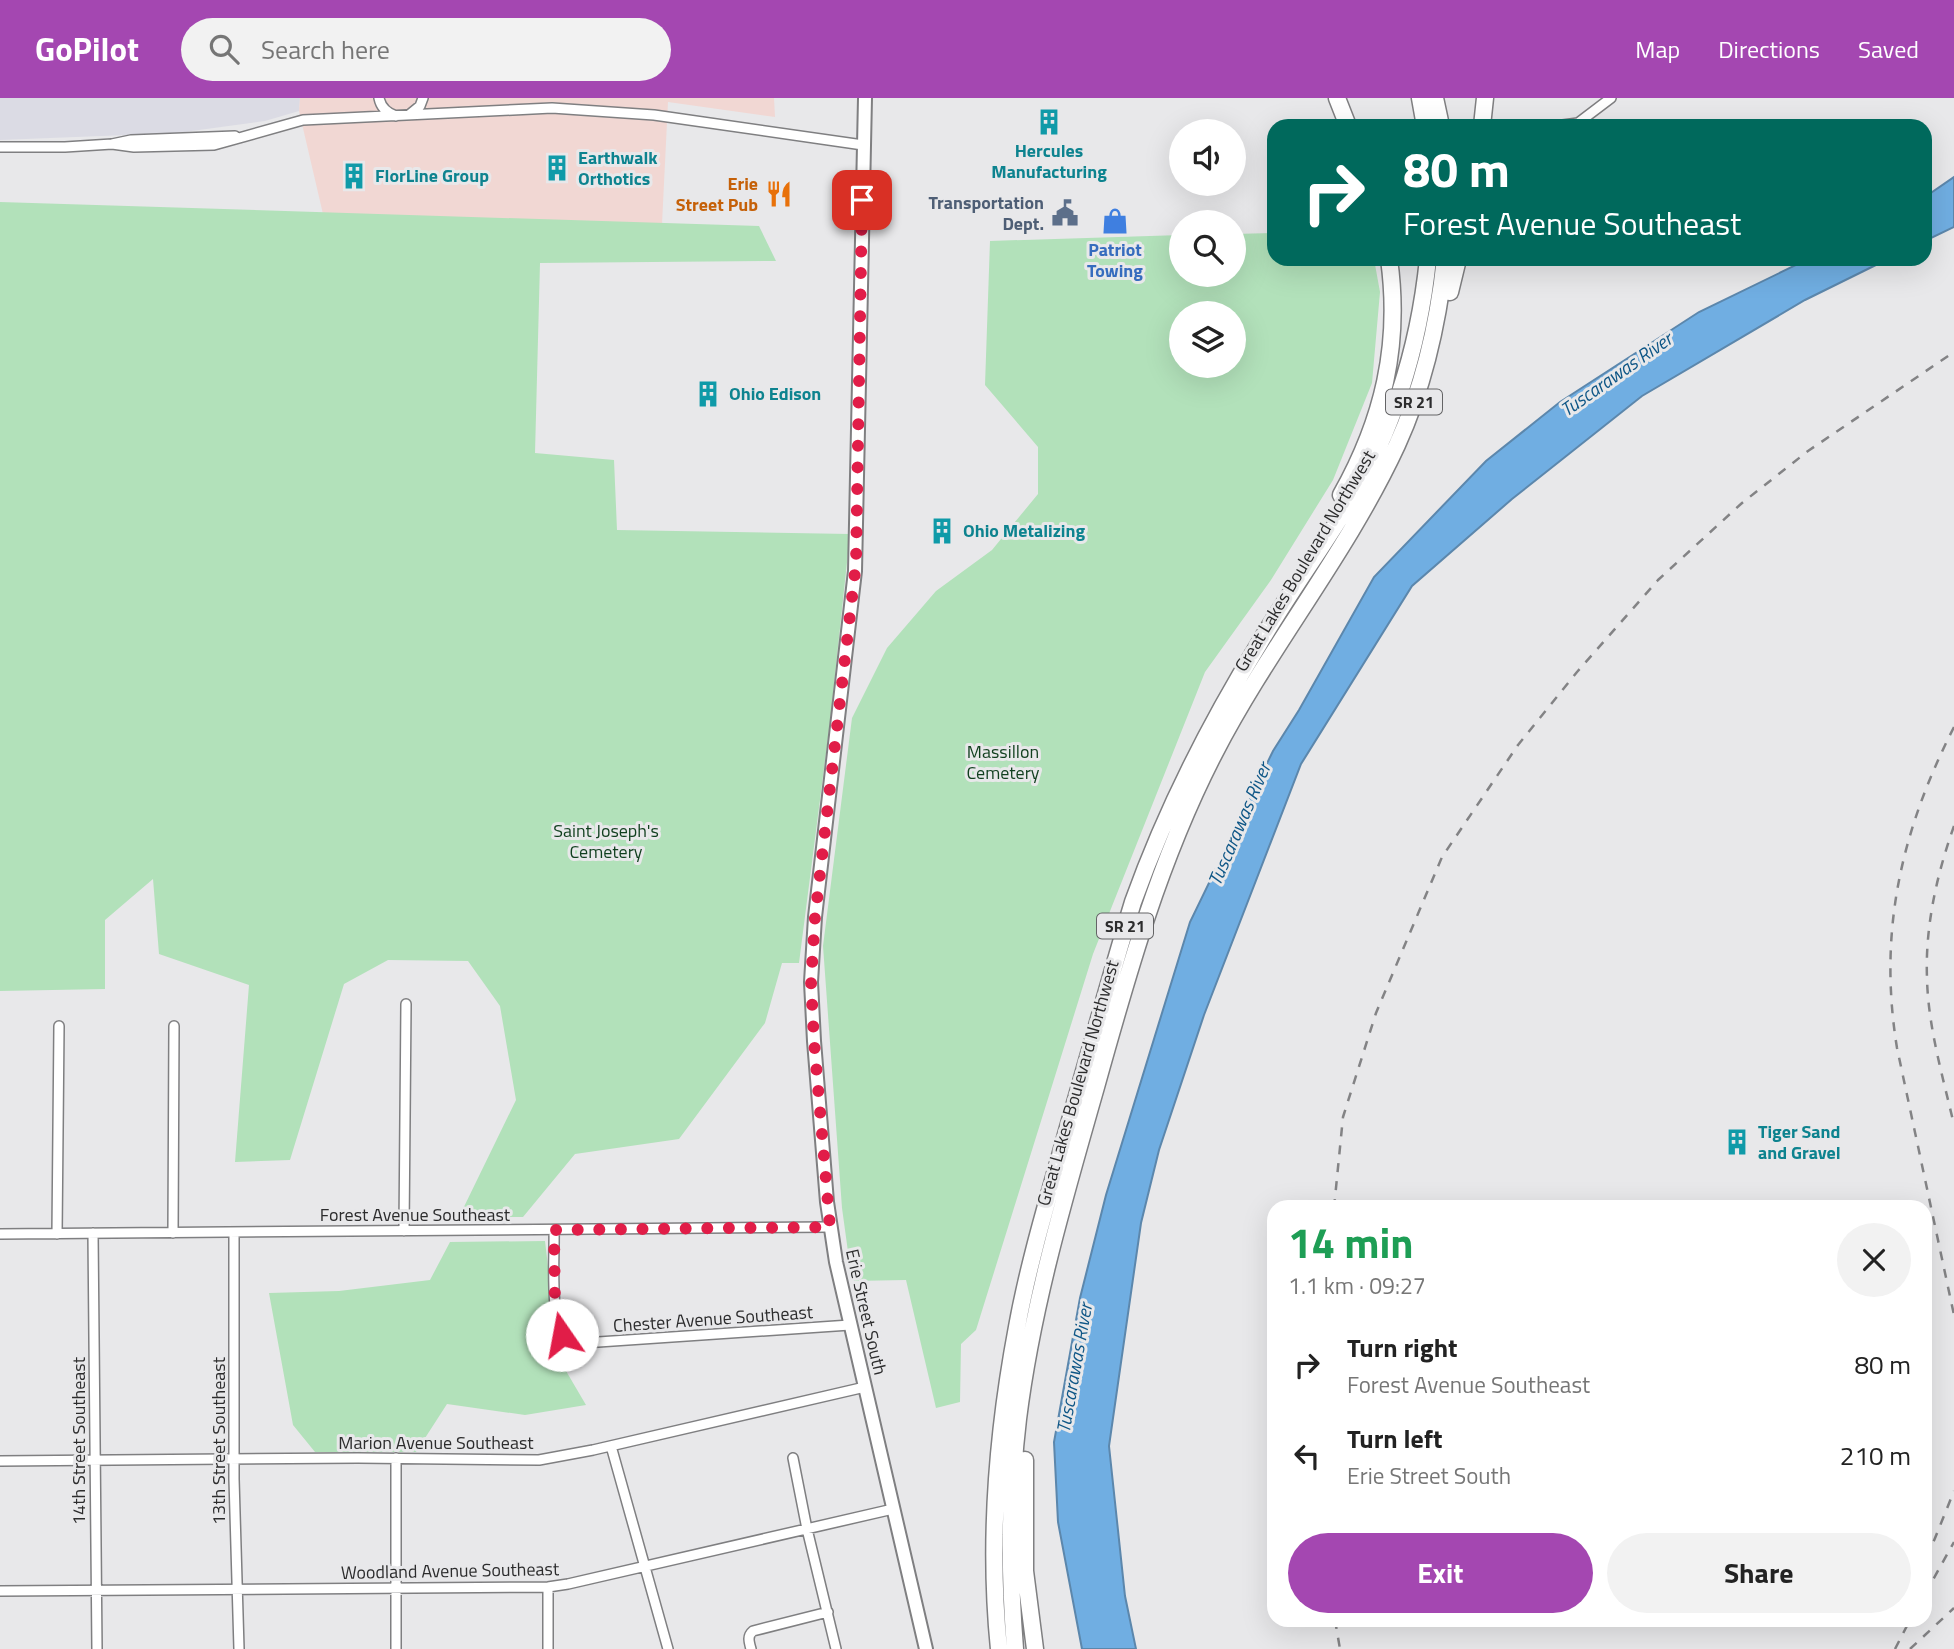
<!DOCTYPE html>
<html lang="en">
<head>
<meta charset="utf-8">
<style>
	body { margin:0; font-family:"Titillium Web",sans-serif; background:#f2f2f2; color:#222; height:100vh; display:flex; flex-direction:column; font-size:26px; white-space:nowrap }
	* { box-sizing:border-box; margin:0 }
	p { font-size:23px; color:#767676 }
	.icon { flex:none; width:38px; height:38px; fill:none; stroke:currentColor; stroke-width:2; stroke-linecap:round; stroke-linejoin:round }
	.map { position:relative; flex:1; overflow:hidden }
	.drawer { position:absolute; left:1267px; top:1102px; width:665px; height:427px; display:flex; flex-direction:column; background:#fff; border-radius:21px; box-shadow:0 7px 28px #0002 }
	.drawer>* { flex:none }
	.top-card { position:absolute; left:1267px; top:21px; width:665px; height:147px; border-radius:21px; box-shadow:0 7px 28px #0002; background:#00695c; color:#fff; overflow:hidden }
	.controls { position:absolute; left:1169px; top:21px; display:grid; gap:14px }
	.controls a { display:grid; place-items:center; width:77px; height:77px; border-radius:50%; background:#fff; box-shadow:0 7px 28px #0002; font-size:35px }
	.pin { position:absolute; display:grid; place-items:center; width:60px; height:60px; color:#fff; margin:-30px; border-radius:14px; box-shadow:0 4px 10px #0006 }
	.me { position:absolute; width:77px; margin:-38px; rotate:348deg; stroke-linejoin:round; filter:drop-shadow(0 0 5px #0008) }
	.turn { display:flex; align-items:center; gap:24px; height:147px; padding:0 21px; font-size:32px }
	.turn .icon { width:91px; height:91px; stroke-width:2.5 }
	.turn b { display:block; font-size:49px; line-height:60px }
	.round { display:grid; place-items:center; flex:none; width:74px; height:74px; border-radius:37px; background:#f2f2f2 }
	.summary { display:flex; align-items:center; justify-content:space-between; height:119px; padding:0 21px }
	h1 { font-size:42px; font-weight:700; line-height:52px; color:#1e9e55 }
	.cta { display:flex; gap:14px; margin-top:auto; padding:14px 21px }
	.cta a { flex:1; height:80px; border-radius:42px; background:#a447b1; color:#fff; font-size:28px; font-weight:700; line-height:80px; text-align:center }
	.cta a+a { background:#f2f2f2; color:#222 }
	ul { padding:0; list-style:none }
	li { display:flex; align-items:center; gap:21px; height:91px; padding:0 21px }
	li div { flex:1 }
	li b { display:block; font-size:26px }
	li em { font-style:normal }
	header { display:flex; align-items:center; gap:42px; box-sizing:border-box; height:98px; padding:0 35px; background:#a447b1; color:#fff }
	header strong { font-size:33px }
	nav { display:flex; gap:38px; margin-inline-start:auto; font-size:24px }
	.search { width:490px; height:63px; background:#f2f2f2; display:flex; align-items:center; gap:18px; box-sizing:border-box; padding:0 24px; border-radius:38px; color:#767676; font-size:26px }
	.map>svg:first-child { display:block }
	.built { fill:#dbdbe4 }
	.industrial { fill:#f1d7d3 }
	.green { fill:#b2e1ba; fill-rule:evenodd }
	.water { fill:#70aee2; stroke:#5c87ac; stroke-width:2 }
	.lines { fill:none; stroke-linecap:round; stroke-linejoin:round }
	.minor-casing { stroke:#7f7f81; stroke-width:12 }
	.secondary-casing { stroke:#7f7f81; stroke-width:16 }
	.motorway-casing { stroke:#7f7f81; stroke-width:19 }
	.minor { stroke:#fff; stroke-width:9 }
	.secondary { stroke:#fff; stroke-width:12 }
	.motorway { stroke:#fff; stroke-width:16 }
	.rail { stroke:#838385; stroke-width:2.5; stroke-dasharray:9 9; stroke-linecap:butt }
	.route { stroke:#e11d48; stroke-width:12; stroke-dasharray:0 21.6 }
	.labels { text-anchor:middle; stroke-width:6; stroke-linejoin:round; paint-order:stroke }
	.shield { fill:#e8e8ea; stroke:#646466; stroke-width:2 }
	.shield-label { font-size:16px; font-weight:bold; fill:#2c2c2d }
	.culture-label { font-size:18px; font-weight:bold; fill:#0d838f; stroke:#e8e8ea; text-anchor:start }
	.food-label { font-size:18px; font-weight:bold; fill:#c56008; stroke:#e8e8ea; text-anchor:end }
	.service-label { font-size:18px; font-weight:bold; fill:#4e5e75; stroke:#e8e8ea; text-anchor:end }
	.shop-label { font-size:18px; font-weight:bold; fill:#366cbe; stroke:#e8e8ea }
	.street-label { font-size:18px; fill:#2c2c2d; stroke:#e8e8ea }
	.park-label { font-size:18px; fill:#103f1e; stroke:#e8e8ea }
	.water-label { font-size:19px; font-style:italic; fill:#0e5686; stroke:#e8e8ea }
</style>
</head>
<body>
<header>
<strong>GoPilot</strong>
<div class="search"><svg class="icon" aria-label="search" viewBox="0 0 24 24"><circle cx="10" cy="10" r="6"/><path d="M15 15l6 6"/></svg>Search here</div>
<nav><a>Map</a><a>Directions</a><a>Saved</a></nav>
</header>
<div class="map">
<svg width="1954" height="1551" viewBox="0 0 1954 1551">
	<rect width="100%" height="100%" fill="#e8e8ea"/>
	<path class="built" d="M0,0h300l-1,13 -34,10 -88,12 -177,7z"/>
	<path class="industrial" d="M300,0h474l1,19 -107,-15 -6,122 -339,-10 -24,-103z"/>
	<path class="green" d="M0,104l759,24 17,35 -236,2 -5,190 79,7 3,70 233,4 -20,188 -31,241h-17l-17,60 -86,116 -104,15 -52,63h-64l57,-117 -16,-94 -32,-45 -80,-1 -44,24 -54,176 -55,2 14,-177 -90,-31 -6,-75 -48,41v69l-105,2z
		M1274,135v26h100l6,33 -8,91 -39,97 -62,100 -66,92 -112,282 -117,376 -15,14 -1,58 -24,6 -30,-128 -54,1 -10,-73 -19,-262 29,-228 35,-70 49,-57 56,-41 46,-56v-47l-53,-62 5,-144 191,-6v40h53v-41zM1234,215v53h-53v-53z
		M545,1143l14,118 27,46 -61,10 -78,-11 -31,48h-101l-22,-27 -24,-132 70,-2 91,-11 20,-38z"/>
	<path class="water" d="M1954,79v50l-29,14v-44z
		M1804,161h84l-83,41 -163,96 -130,103 -100,87 -111,178 -97,251 -45,135 -18,73 -32,223 16,150 11,53h-54l-24,-127 -4,-80 26,-144 26,-103 84,-273 83,-171 26,-41 75,-133 112,-116 74,-59 139,-90 97,-47z"/>
	<g class="lines">
		<g class="minor-casing">
			<path id="minor" d="M379,0c2,10 8,15 17,18
				M409,17l11,-9 3,-8
				M1555,28l23,-3 33,-25
				M112,46l22,3 80,-2 89,-25 249,-12 102,7 209,30
				M0,49h65l47,-3 19,-4 104,-4
				M554,1132c1,25 -6,99 15,114l281,-19
				M404,1133l2,-227
				M93,1135l4,416
				M173,1135l1,-207
				M234,1135v246l5,170
				M0,1136l830,-7
				M57,1136l2,-208
				M611,1348l57,203
				M396,1360v191
				M793,1360l14,71 29,120
				M0,1363l358,-3 181,2 54,-10 272,-63
				M548,1489v62
				M0,1493l548,-4 20,-3 325,-75
				M751,1551c-2,-7 -4,-13 2,-18l75,-19"/>
		</g>
		<g class="secondary-casing">
			<path id="secondary" d="M865,0l-10,473 -40,346 -4,65 3,59 13,161 9,60 90,387"/>
		</g>
		<g class="motorway-casing">
			<path id="motorway" d="M1337,0l11,28
				M1420,0l5,28
				M1435,0l6,28
				M1482,28l3,-28
				M1450,194l8,-33
				M1341,397c42,-75 60,-150 48,-236
				M1025,1362v111l10,78
				M999,1551c-11,-108 -2,-216 18,-322 12,-66 32,-131 50,-196 22,-76 43,-153 66,-229 33,-92 75,-175 126,-258 27,-46 58,-89 86,-134 47,-76 74,-163 83,-251
				M1015,1551c-6,-76 -6,-154 3,-230 14,-113 47,-223 78,-332 32,-115 64,-229 119,-335 55,-106 132,-199 182,-307 27,-59 41,-122 48,-186"/>
		</g>
		<use href="#minor" class="minor"/>
		<use href="#secondary" class="secondary"/>
		<use href="#motorway" class="motorway"/>
		<path class="rail" d="M1954,629c-53,104 -76,205 -57,321l57,267
			M1954,728c-17,48 -29,100 -27,152 1,49 16,99 27,147
			M1334,1110l9,-91 33,-104 66,-156 76,-112 59,-73 81,-92 84,-77 66,-52 146,-99
			M1927,1460l27,-67
			M1925,1496l29,-52
			M1335,1522l5,29
			M1895,1551l15,-29
			M1910,1551l44,-41"/>
	</g>
	<g class="lines">
		<path class="route" d="M562,1237l-7,-27 -1,-78 276,-3 -16,-186 -3,-59 4,-65 41,-354 6,-363"/>
	</g>
	<defs>
		<g id="building-bare" transform="scale(2.1)"><path d="M-4-6H4V6H1V3H-1V6H-4ZM-2.5-4.3h1.7v1.8h-1.7ZM.8-4.3h1.7v1.8H.8ZM-2.5-1h1.7V.8h-1.7ZM.8-1h1.7V.8H.8Z" fill="#0f9aa8" stroke="#e8e8ea" stroke-width="2.5" paint-order="stroke"/></g>
		<g id="restaurant-bare" transform="scale(2.1)"><path d="M-5-6h1v4h1v-4h1v4h1v-4h1v5L-1.5 .5V6h-2V.5L-5-1ZM5-6V6H3V1.5H1.5Q1.5-4 5-6Z" fill="#e8710a" stroke="#e8e8ea" stroke-width="2.5" paint-order="stroke"/></g>
		<g id="civic-bare" transform="scale(2.1)"><path d="M-.6-6.5H3V-4.5H.6V-3L4-1V1h2V6H-6V1h2V-1L-.6-3ZM-1.2 2.5V6h2.4V2.5Z" fill="#5c6f8a" stroke="#e8e8ea" stroke-width="2.5" paint-order="stroke"/></g>
		<g id="shop-bare" transform="scale(2.1)"><path d="M-5-2.5h2.3a2.7 3.5 0 0 1 5.4 0H5L5.5 6h-11ZM-1.5-2.5h3a1.5 2.3 0 0 0-3 0Z" fill="#3f7fe0" stroke="#e8e8ea" stroke-width="2.5" paint-order="stroke"/></g>
	</defs>
	<g fill-rule="evenodd">
		<use href="#building-bare" x="1049" y="24"/>
		<use href="#building-bare" x="557" y="70"/>
		<use href="#building-bare" x="354" y="78"/>
		<use href="#restaurant-bare" x="779" y="96"/>
		<use href="#civic-bare" x="1065" y="115"/>
		<use href="#shop-bare" x="1115" y="123"/>
		<use href="#building-bare" x="708" y="296"/>
		<use href="#building-bare" x="942" y="433"/>
		<use href="#building-bare" x="1737" y="1044"/>
	</g>
	<g class="labels">
		<g class="shield">
			<rect x="1386" y="291.5" width="56" height="25" rx="5"/>
			<rect x="1097" y="815.5" width="56" height="25" rx="5"/>
		</g>
		<g class="shield-label">
			<text x="1414" y="310">SR 21</text>
			<text x="1125" y="834">SR 21</text>
		</g>
		<g class="culture-label">
			<text x="1049" y="59" text-anchor="middle">Hercules<tspan x="1049" dy="21">Manufacturing</tspan></text>
			<text x="578" y="66">Earthwalk<tspan x="578" dy="21">Orthotics</tspan></text>
			<text x="375" y="84">FlorLine Group</text>
			<text x="729" y="302">Ohio Edison</text>
			<text x="963" y="439">Ohio Metalizing</text>
			<text x="1758" y="1040">Tiger Sand<tspan x="1758" dy="21">and Gravel</tspan></text>
		</g>
		<g class="food-label">
			<text x="758" y="92">Erie<tspan x="758" dy="21">Street Pub</tspan></text>
		</g>
		<g class="service-label">
			<text x="1044" y="111">Transportation<tspan x="1044" dy="21">Dept.</tspan></text>
		</g>
		<g class="shop-label">
			<text x="1115" y="158">Patriot<tspan x="1115" dy="21">Towing</tspan></text>
		</g>
		<g class="street-label">
			<text transform="translate(1305 463) rotate(-59)" y="6">Great Lakes Boulevard Northwest</text>
			<text transform="translate(1078 985) rotate(-74)" y="6">Great Lakes Boulevard Northwest</text>
			<text x="415" y="1123">Forest Avenue Southeast</text>
			<text transform="translate(866 1214) rotate(77)" y="6">Erie Street South</text>
			<text transform="translate(713 1221) rotate(-4)" y="6">Chester Avenue Southeast</text>
			<text transform="translate(79 1343) rotate(-90)" y="6">14th Street Southeast</text>
			<text transform="translate(219 1343) rotate(-90)" y="6">13th Street Southeast</text>
			<text x="436" y="1351">Marion Avenue Southeast</text>
			<text transform="translate(450 1473) rotate(-1)" y="6">Woodland Avenue Southeast</text>
		</g>
		<g class="park-label">
			<text x="1003" y="660">Massillon<tspan x="1003" dy="21">Cemetery</tspan></text>
			<text x="606" y="739">Saint Joseph's<tspan x="606" dy="21">Cemetery</tspan></text>
		</g>
		<g class="water-label">
			<text transform="translate(1616 276) rotate(-35)" y="7">Tuscarawas River</text>
			<text transform="translate(1239 726) rotate(-67)" y="7">Tuscarawas River</text>
			<text transform="translate(1074 1270) rotate(-80)" y="7">Tuscarawas River</text>
		</g>
	</g>
</svg>
<div class="controls">
<a><svg class="icon" aria-label="sound" viewBox="0 0 24 24"><path d="M4 9h4l5-4v14l-5-4H4zM17 9q2 3 0 6"/></svg></a>
<a><svg class="icon" aria-label="search" viewBox="0 0 24 24"><circle cx="10" cy="10" r="6"/><path d="M15 15l6 6"/></svg></a>
<a><svg class="icon" aria-label="layers" viewBox="0 0 24 24"><path d="M12 4l9 5-9 5-9-5zM3 14l9 5 9-5"/></svg></a>
</div>
<div class="pin" style="left:862px;top:102px;background:#d93025"><svg class="icon" aria-label="arrive" viewBox="0 0 24 24"><path d="M6 21V4h12l-3 4 3 4H6"/></svg></div>
<svg class="me" style="left:562px;top:1237px" viewBox="-20 -20 40 40"><circle r="19" fill="#fff"/><path d="M0-13L10 11 0 6-10 11z" fill="#e11d48"/></svg>
<div class="top-card">
<div class="turn"><svg class="icon" aria-label="right" viewBox="0 0 24 24"><path d="M7 20v-9h11M14 6l5 5-5 5"/></svg><div><b>80 m</b>Forest Avenue Southeast</div></div>
</div>
<section class="drawer">
<div class="summary"><div><h1>14 min</h1><p>1.1 km · 09:27</p></div><a class="round"><svg class="icon" aria-label="close" viewBox="0 0 24 24"><path d="M6 6l12 12M18 6L6 18"/></svg></a></div>
<ul>
<li><svg class="icon" aria-label="right" viewBox="0 0 24 24"><path d="M7 20v-9h11M14 6l5 5-5 5"/></svg><div><b>Turn right</b><p>Forest Avenue Southeast</p></div><em>80 m</em></li>
<li><svg class="icon" aria-label="left" viewBox="0 0 24 24"><path d="M17 20v-9H6M10 6l-5 5 5 5"/></svg><div><b>Turn left</b><p>Erie Street South</p></div><em>210 m</em></li>
</ul>
<div class="cta"><a>Exit</a><a>Share</a></div>
</section>
</div>
</body>
</html>
